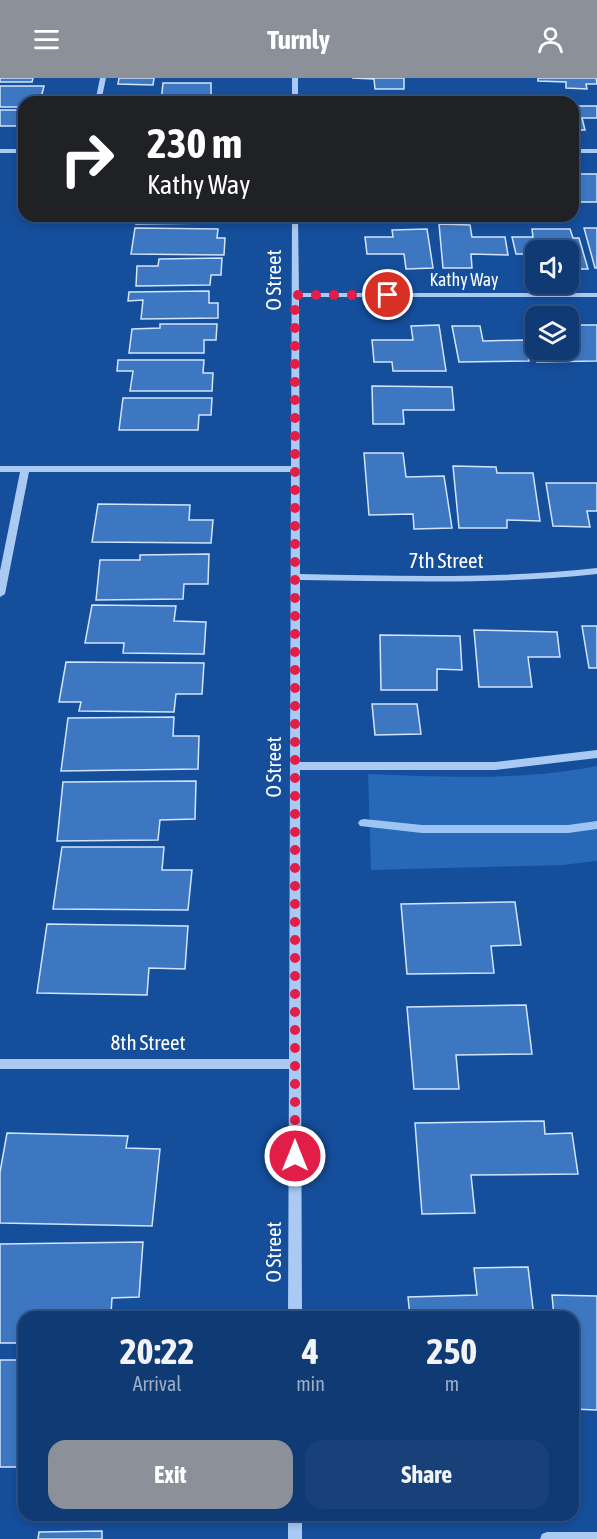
<!DOCTYPE html>
<html lang="en">
<head>
<meta charset="utf-8">
<style>
	body { margin:0; font-family:"Asap Condensed",sans-serif; background:#194179; color:#f1f3f6; height:100vh; display:flex; flex-direction:column; font-size:22px; white-space:nowrap }
	* { box-sizing:border-box; margin:0 }
	p { font-size:20px; color:#9cadc5 }
	.icon { flex:none; width:33px; height:33px; fill:none; stroke:currentColor; stroke-width:2; stroke-linecap:round; stroke-linejoin:round }
	.map { position:relative; flex:1; overflow:hidden }
	.drawer { position:absolute; left:18px; top:1233px; width:561px; height:210px; display:flex; flex-direction:column; background:#103a74; border-radius:18px; box-shadow:0 3px 9px #0003,0 0 0 2px #305486 }
	.drawer>* { flex:none }
	.guide { position:absolute; left:18px; top:18px; width:561px; height:126px; border-radius:18px; box-shadow:0 3px 9px #0003,0 0 0 2px #305486; background:#202124; color:#fff; overflow:hidden }
	.tools { position:absolute; left:525px; top:162px; display:grid; gap:12px }
	.tools a { display:grid; place-items:center; width:54px; height:54px; border-radius:12px; background:#103a74; box-shadow:0 3px 9px #0003,0 0 0 2px #305486; font-size:30px }
	.pin { position:absolute; display:grid; place-items:center; width:51px; height:51px; color:#fff; margin:-26px; border:3px solid #fff; border-radius:50%; box-shadow:0 2px 6px #0007 }
	.me { position:absolute; width:66px; margin:-33px; rotate:0deg; stroke-linejoin:round; filter:drop-shadow(0 0 4px #0008) }
	.turn { display:flex; align-items:center; gap:21px; height:126px; padding:0 30px; font-size:27px }
	.turn .icon { width:78px; height:78px; stroke-width:2.5 }
	.turn b { display:block; font-size:42px; line-height:51px }
	.eta { display:flex; justify-content:space-evenly; align-items:center; height:102px; text-align:center }
	.eta b { font-size:36px; font-weight:700; line-height:42px }
	.action { display:flex; gap:12px; margin-top:auto; padding:12px 30px }
	.action a { flex:1; height:69px; border-radius:18px; background:#8c9099; color:#fff; font-size:24px; font-weight:700; line-height:69px; text-align:center }
	.action a+a { background:#194179; color:#f1f3f6 }
	header { display:flex; justify-content:space-between; align-items:center; height:78px; padding:0 30px; background:#8c9099; color:#fff; font-size:27px; font-weight:700 }
	.map>svg:first-child { display:block }
	.green { fill:#2868b9 }
	.lines { fill:none; stroke-linecap:round; stroke-linejoin:round }
	.stream { fill:#9cc5f5; fill-rule:evenodd }
	.building { fill:#3d77c1; stroke:#d2e5fd; stroke-width:1.5 }
	.minor { fill:#aacaf3; fill-rule:evenodd }
	.route { stroke:#e11d48; stroke-width:10; stroke-dasharray:0 18 }
	.labels { text-anchor:middle; stroke-width:4.5; stroke-linejoin:round; paint-order:stroke }
	.far-street-label { font-size:18px; fill:#fff; stroke:#154e9b }
	.street-label { font-size:21px; fill:#fff; stroke:#154e9b }
</style>
</head>
<body>
<header><svg class="icon" aria-label="menu" viewBox="0 0 24 24"><path d="M4 6h16M4 12h16M4 18h16"/></svg>Turnly<svg class="icon" aria-label="person" viewBox="0 0 24 24"><circle cx="12" cy="8" r="4"/><path d="M4 21q1-7 8-7t8 7"/></svg></header>
<div class="map">
<svg width="597" height="1461" viewBox="0 0 597 1461">
	<rect width="100%" height="100%" fill="#154e9b"/>
	<path class="green" d="M597,688v95l-35,4 -191,5 -3,-96c76,3 154,7 229,-8z"/>
	<g class="lines">
		<path class="stream" d="M364,741l58,6h146l29,-4v8l-29,4h-146l-62,-7 -2,-3 2,-3z"/>
	</g>
	<path class="building" d="M0,0h33l-1,4h-32z
		M119,0h35l-1,7 -35,-1z
		M352,0h52v11h-29l-1,-10z
		M538,0h58l1,6h-11l1,5 -21,-1v-6l-28,-1z
		M163,5h48v19h-50z
		M0,8h44l-4,16h-16v5h-24z
		M55,21h29l-1,3h-28z
		M573,28h24v12h-15l3,12h-12z
		M0,32h24v16h-24z
		M573,96h24v28h-19z
		M137,138h76v7l-77,1z
		M439,146l31,1 2,12h33l3,18 -37,-1 1,14h-29z
		M135,150l83,1 -1,9h8l-1,17 -93,-1z
		M584,150h13v40h-2z
		M427,151l6,39 -27,1 -2,-15h-37l-2,-17h28l-1,-7z
		M532,151h38l3,9h6l9,31h-20v-19h-32v4h-20l-4,-17h21z
		M222,180l-1,17h-10l-1,10 -74,1 1,-20h21l1,-7z
		M209,213v12h9v15l-77,1 2,-19 -15,1 1,-9z
		M160,246h57l-1,16h-12v13h-75l3,-24 28,-1z
		M439,247l7,46h-53l-1,-9h-18l-2,-22h41l-2,-14z
		M568,247h29v36l-60,1 -5,-21h4v9h32v-9h4z
		M452,248h28l3,15 41,-1 5,21 -70,1z
		M118,282h86l-1,13h10l-1,18h-82l3,-20h-16z
		M372,308l80,1 2,23h-51l1,14h-31z
		M123,320h89l-1,17h-12l-1,15h-79z
		M364,375h39l3,24 38,-1 8,52 -38,1 -1,-15 -44,1z
		M453,388l43,1 1,6h36l7,48 -33,-1v8h-48z
		M546,405h51v28h-10l3,16 -37,-1z
		M98,426l92,1 -1,15h24l-2,23 -119,-1z
		M209,476l-1,30h-24l-1,15 -87,1 4,-40h40v-5z
		M92,527l84,1 -2,15 32,1 -2,32 -81,-1 1,-10h-39z
		M582,548h15v42h-8z
		M474,552l83,2 3,25h-32l4,30h-53z
		M380,557l80,1 2,34 -25,-1v21h-56z
		M66,584l138,1 -2,31h-26l-2,18 -95,-1 2,-9h-22z
		M372,626h45l4,30 -46,1z
		M174,639l-1,19h26l-1,33 -137,2 7,-53z
		M196,703l-1,38 -35,1 -2,20 -101,1 6,-59z
		M62,769h102l-2,23h30l-4,40 -135,-1z
		M515,824l6,43 -30,1 3,27 -87,1 -6,-70z
		M47,846l141,2 -3,43 -36,-1 -2,27 -110,-2z
		M526,927l6,49 -76,1 3,34h-45l-7,-82z
		M544,1043l1,13 27,-1 6,41 -107,1 4,38 -53,1 -7,-91z
		M7,1055l121,3 -2,12 34,1 -8,77 -152,-3v-51z
		M143,1164l-4,55 -27,1 -1,16 -31,1v2h-56v26h-24v-99z
		M528,1189l6,50h-124l-2,-20 69,-2 -3,-27z
		M552,1217l45,1v114l-24,-1v-92h-19z
		M0,1282h24v107h-24z
		M102,1453v8h-64l1,-7z"/>
	<g class="lines">
		<path class="minor" d="M100,0h6l-5,24h-6z
			M292,0h6v24h-6z
			M0,71h24v4h-24z
			M573,71h24v4h-24z
			M292,138h6l1,77h298v4h-298l1,277c99,2 198,5 297,-6v6c-99,11 -198,7 -297,6v182h195l102,-12v8l-102,12h-195l2,547h-14l1,-248h-289v-10h289l2,-587h-262l-24,122 -5,3v-26l20,-99h-20v-6h291z
			M288,1437h14v24h-14z
			M547,1454h50v7h-57l2,-5z"/>
	</g>
	<g class="lines">
		<path class="route" d="M295,1078v-861h93"/>
	</g>
	<g class="labels">
		<g class="far-street-label">
			<text x="464" y="208">Kathy Way</text>
		</g>
		<g class="street-label">
			<text transform="translate(274 202) rotate(-90)" y="7">O Street</text>
			<text x="446" y="490">7th Street</text>
			<text transform="translate(274 689) rotate(-90)" y="7">O Street</text>
			<text x="148" y="972">8th Street</text>
			<text transform="translate(274 1174) rotate(-90)" y="7">O Street</text>
		</g>
	</g>
</svg>
<div class="tools">
<a><svg class="icon" aria-label="sound" viewBox="0 0 24 24"><path d="M4 9h4l5-4v14l-5-4H4zM17 9q2 3 0 6"/></svg></a>
<a><svg class="icon" aria-label="layers" viewBox="0 0 24 24"><path d="M12 4l9 5-9 5-9-5zM3 14l9 5 9-5"/></svg></a>
</div>
<div class="pin" style="left:388px;top:217px;background:#d93025"><svg class="icon" aria-label="arrive" viewBox="0 0 24 24"><path d="M6 21V4h12l-3 4 3 4H6"/></svg></div>
<svg class="me" style="left:295px;top:1078px" viewBox="-20 -20 40 40"><circle r="17" fill="#e11d48" stroke="#fff" stroke-width="3"/><path d="M0-11L8 9 0 5-8 9z" fill="#fff"/></svg>
<div class="guide">
<div class="turn"><svg class="icon" aria-label="right" viewBox="0 0 24 24"><path d="M7 20v-9h11M14 6l5 5-5 5"/></svg><div><b>230 m</b>Kathy Way</div></div>
</div>
<section class="drawer">
<div class="eta">
<div><b>20:22</b><p>Arrival</p></div>
<div><b>4</b><p>min</p></div>
<div><b>250</b><p>m</p></div>
</div>
<div class="action"><a>Exit</a><a>Share</a></div>
</section>
</div>
</body>
</html>
